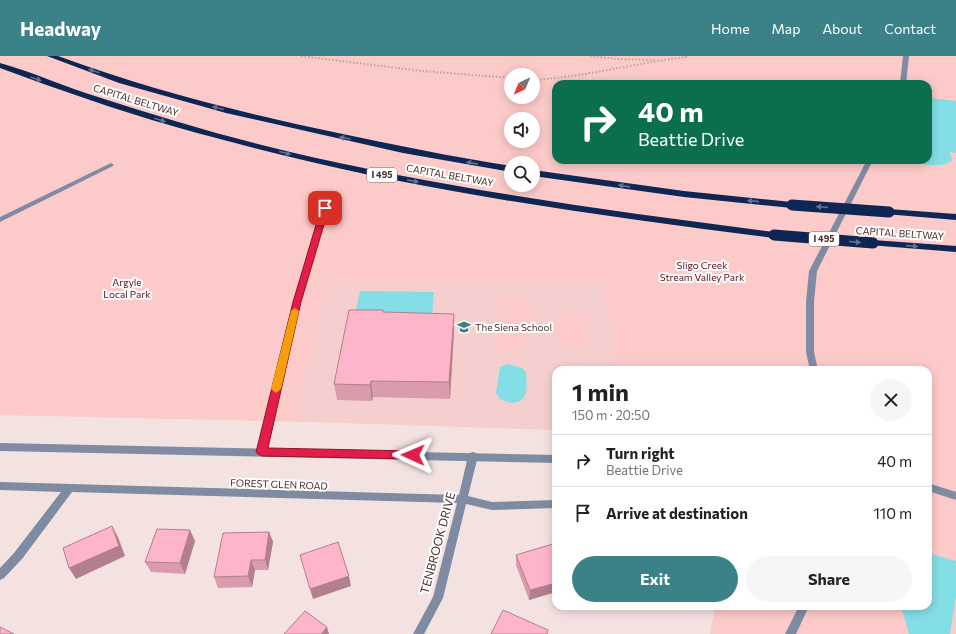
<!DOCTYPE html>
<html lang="en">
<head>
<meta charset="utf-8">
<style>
	body { margin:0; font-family:Commissioner,sans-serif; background:#f6f6f6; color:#202124; height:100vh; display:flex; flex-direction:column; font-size:15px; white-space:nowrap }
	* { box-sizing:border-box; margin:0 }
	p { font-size:13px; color:#757577 }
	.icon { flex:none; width:22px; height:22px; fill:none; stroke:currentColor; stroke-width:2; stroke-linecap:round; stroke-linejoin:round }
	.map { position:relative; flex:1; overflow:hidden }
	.sheet { position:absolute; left:552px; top:310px; width:380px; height:244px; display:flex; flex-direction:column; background:#fff; border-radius:12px; box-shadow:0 2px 10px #0003 }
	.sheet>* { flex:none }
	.top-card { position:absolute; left:552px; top:24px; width:380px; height:84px; border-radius:12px; box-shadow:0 2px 10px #0003; background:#0b6e4f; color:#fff; overflow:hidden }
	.needle { width:26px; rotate:224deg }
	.tools { position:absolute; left:504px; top:12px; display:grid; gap:8px }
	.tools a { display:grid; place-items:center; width:36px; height:36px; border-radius:50%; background:#fff; box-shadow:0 2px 10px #0003; font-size:20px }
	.pin { position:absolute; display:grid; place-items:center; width:34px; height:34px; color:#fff; margin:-17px; border-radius:8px; box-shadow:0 2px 6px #0006 }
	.me { position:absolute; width:44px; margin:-22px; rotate:271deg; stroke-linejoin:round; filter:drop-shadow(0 0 3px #0008) }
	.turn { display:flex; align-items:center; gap:14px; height:84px; padding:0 20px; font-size:18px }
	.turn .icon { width:52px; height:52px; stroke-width:2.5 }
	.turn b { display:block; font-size:28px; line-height:34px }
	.round { display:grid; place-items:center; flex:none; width:42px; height:42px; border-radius:21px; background:#f6f6f6 }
	.overview { display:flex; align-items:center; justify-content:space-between; height:68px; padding:0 20px }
	h1 { font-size:24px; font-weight:700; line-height:30px }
	.action { display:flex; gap:8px; margin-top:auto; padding:8px 20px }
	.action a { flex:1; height:46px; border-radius:24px; background:#3a8287; color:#fff; font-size:16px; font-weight:700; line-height:46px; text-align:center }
	.action a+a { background:#f6f6f6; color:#202124 }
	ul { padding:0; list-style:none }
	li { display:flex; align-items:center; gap:12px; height:52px; padding:0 20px; border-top:1px solid #e0e0e0 }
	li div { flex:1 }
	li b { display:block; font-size:15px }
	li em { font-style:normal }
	header { display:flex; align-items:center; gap:24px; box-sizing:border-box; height:56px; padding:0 20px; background:#3a8287; color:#fff }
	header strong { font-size:19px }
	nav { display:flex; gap:22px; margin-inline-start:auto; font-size:14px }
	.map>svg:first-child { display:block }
	.built { fill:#f5cfcd }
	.green { fill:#fccac8; fill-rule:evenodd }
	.water { fill:#84dee5 }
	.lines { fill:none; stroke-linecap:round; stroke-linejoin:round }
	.path { stroke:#bba4a3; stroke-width:2; stroke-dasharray:1.5 2; stroke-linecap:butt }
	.service { fill:#7e8ba3; fill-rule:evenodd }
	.minor { fill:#7e8ba3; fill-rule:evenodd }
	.tertiary { fill:#7e8ba3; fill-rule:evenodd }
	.motorway { fill:#0e2653; fill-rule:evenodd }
	.motorway-bridge { stroke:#0e2653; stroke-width:11 }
	.wall { fill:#da9cad }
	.shaded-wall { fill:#b27f8d }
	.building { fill:#feb5c9; stroke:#b27f8d }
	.oneway { fill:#62728f }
	.route { fill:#e11d48; stroke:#92132f }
	.slow { fill:#f59e0b }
	.labels { text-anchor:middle; stroke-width:4; stroke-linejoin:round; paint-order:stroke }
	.shield { fill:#fff; stroke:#826b6b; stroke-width:1 }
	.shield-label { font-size:9px; font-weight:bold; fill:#4d2c2b }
	.street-label { font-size:10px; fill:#4d2c2b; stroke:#fff }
	.park-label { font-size:10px; fill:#600a15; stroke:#fff }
	.poi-label { font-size:10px; fill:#4d2c2b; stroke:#fff; text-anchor:start }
	.near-street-label { font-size:12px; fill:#4d2c2b; stroke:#fff }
</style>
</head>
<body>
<header>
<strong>Headway</strong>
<nav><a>Home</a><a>Map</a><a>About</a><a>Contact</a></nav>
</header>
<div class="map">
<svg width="956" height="578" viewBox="0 0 956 578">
	<rect width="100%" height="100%" fill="#f4e2e1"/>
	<path class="built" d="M329,227l273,1 16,86h-62v60l-246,-8 -9,-7 -3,-9z"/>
	<path class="green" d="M0,0h956v578h-246l5,-28h213v-236h-310l-16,-86 -273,-1 -31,123 3,9 9,7 -310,-7zM511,19h22v22h-22zM556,28h372v76h-372zM511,63h22v22h-22zM511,107h22v22h-22z
		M499,242l32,2c1,24 3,35 -16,52h-11l-8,-4 -1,-18z
		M562,257h16l10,6 1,26c-12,8 -22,7 -33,-2l-3,-24z"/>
	<path class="water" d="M930,42l26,3v52l-6,-1 2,9c-12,8 -33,3 -46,-1h22v-58z
		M360,235l74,1 -2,25 -77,-2z
		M507,308l15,4 4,4c0,7 2,17 -1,23 -4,11 -18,8 -25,4l-4,-6 4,-26z
		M928,497l28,8v35l-6,38h-41l-8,-28h27z"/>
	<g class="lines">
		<path class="path" d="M301,0l121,15 89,7
			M590,0l27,3 39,1
			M533,24c52,-3 102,-17 153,-23l-1,-1"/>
		<path class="service" d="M111,107l3,2 -1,1 -113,56v-5z"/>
		<path class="minor" d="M325,150l3,2 -27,94 -34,150 -2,3 -3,1 -3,-1 -2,-3 36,-150 29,-94z
			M473,396l3,1 2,3 -10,40 24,6 64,-2v8l-64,2 -26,-6 -23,94 -19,36h-11l20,-37 24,-94 -385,-11 -50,67 -18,19 -4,2v-12l14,-15 47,-61 -61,-2v-8l459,13 9,-39 2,-3z"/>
		<path class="tertiary" d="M903,0h6l-3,28h-6z
			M867,104h6l-56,111 -3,31v50l4,18h-8l-4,-18v-50l3,-31z
			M0,387l556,12v8l-556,-12z
			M928,427l28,9v8l-28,-9z
			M799,550h10l-13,28h-11z"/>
		<path class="motorway" d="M47,0h11c92,34 185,57 280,77 58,12 115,24 173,33v6l-108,-19 -177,-40 -107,-30z
			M0,7c33,9 65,24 98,34 62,20 125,39 188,54 161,38 324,60 488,81l5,3 -5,3c-165,-21 -330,-43 -492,-83 -64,-16 -129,-33 -192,-55 -30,-10 -60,-21 -90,-32z
			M533,114l151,21 108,11 5,3 -5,3 -108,-11 -151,-21z
			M889,153l67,5v6l-71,-6 -1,-2z
			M873,184l83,6v6l-87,-7 -1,-2 1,-2z"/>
		<path class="motorway-bridge" d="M792,149l97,7
			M774,179l99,8"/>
	</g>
	<path class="wall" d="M383,256l71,18 -4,69 -77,-2 -1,4 -35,-1 -3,-16z
		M269,476l4,10 -5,28h-13l-3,17 -34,1 -4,-11z
		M195,485l-10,33 -34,-2 -6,-10z
		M556,487v49l-27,8 -13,-35v-10z"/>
	<path class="shaded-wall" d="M454,258v16l-4,69 -1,-17z
		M371,325l2,16 -1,4 -2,-16z
		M112,470l6,11 7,19 -49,23 -7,-11z
		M190,474l5,11 -10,33 -5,-11z
		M269,476l4,10 -5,28 -3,-10z
		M251,504l4,10 -3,17 -4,-11z
		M349,520l2,10 -38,13 -3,-10z
		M556,527v9l-27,8 1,-10z
		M327,571l2,7h-8z"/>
	<path class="building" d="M349,254h34v2l71,2 -5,68 -78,-1 -1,4 -36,-1z
		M112,470l7,20 -50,22 -6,-20z
		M157,473l33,1 -10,33 -35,-1z
		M269,476l-4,28h-14l-3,16 -34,1 9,-44z
		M338,486l11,34 -39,13 -10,-34z
		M556,487v40l-26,7 -14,-35z
		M503,554l45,20 -1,4h-56z
		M305,555l22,16 -6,7h-37z
		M0,571l14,7h-14z"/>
	<defs><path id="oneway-solid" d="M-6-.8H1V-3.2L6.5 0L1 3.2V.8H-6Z"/></defs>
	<g class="oneway">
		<use href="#oneway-solid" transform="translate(94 15) rotate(-162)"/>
		<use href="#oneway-solid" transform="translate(36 23) rotate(20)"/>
		<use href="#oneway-solid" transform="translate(218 52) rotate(-165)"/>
		<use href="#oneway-solid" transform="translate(160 64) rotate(17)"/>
		<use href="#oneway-solid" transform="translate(345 82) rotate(-168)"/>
		<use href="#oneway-solid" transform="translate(285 97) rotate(14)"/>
		<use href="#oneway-solid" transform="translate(472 107) rotate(-171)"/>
		<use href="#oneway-solid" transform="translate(413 125) rotate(11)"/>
		<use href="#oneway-solid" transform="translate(624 130) rotate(-172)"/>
		<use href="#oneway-solid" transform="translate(753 145) rotate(-174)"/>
		<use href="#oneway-solid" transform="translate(822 151) rotate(-176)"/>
		<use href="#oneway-solid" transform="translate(855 186) rotate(5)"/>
		<use href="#oneway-solid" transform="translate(912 190) rotate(4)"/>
	</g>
	<path class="route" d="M325,149l4,3 -28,94 -33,146 145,3 3,1 2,3 -2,3 -3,1 -151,-3 -4,-2 -2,-2 37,-150 28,-94z"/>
	<path class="slow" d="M295,252l4,3 -18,78 -5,4 -5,-4 20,-78z"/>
	<defs>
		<g id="school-bare" transform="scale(1.08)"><path d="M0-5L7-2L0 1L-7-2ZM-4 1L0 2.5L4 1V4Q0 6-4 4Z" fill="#3a8287" stroke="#fff" stroke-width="2.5" paint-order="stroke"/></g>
	</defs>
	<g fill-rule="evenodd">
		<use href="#school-bare" x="464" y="271"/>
	</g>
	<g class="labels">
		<g class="shield">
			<rect x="367" y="112" width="30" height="14" rx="3"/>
			<rect x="809" y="176" width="30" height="14" rx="3"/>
		</g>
		<g class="shield-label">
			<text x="382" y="122">I 495</text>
			<text x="824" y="186">I 495</text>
		</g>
		<g class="street-label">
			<text transform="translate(136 44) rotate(17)" y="4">CAPITAL BELTWAY</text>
			<text transform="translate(450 119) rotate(10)" y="4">CAPITAL BELTWAY</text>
			<text transform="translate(900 177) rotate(4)" y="4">CAPITAL BELTWAY</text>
			<text transform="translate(279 428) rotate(2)" y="4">FOREST GLEN ROAD</text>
		</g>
		<g class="park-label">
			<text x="702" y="213">Sligo Creek<tspan x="702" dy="12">Stream Valley Park</tspan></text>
			<text x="127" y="230">Argyle<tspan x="127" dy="12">Local Park</tspan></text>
		</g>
		<g class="poi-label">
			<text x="475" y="275">The Siena School</text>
		</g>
		<g class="near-street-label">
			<text transform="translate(438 487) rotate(-75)" y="4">TENBROOK DRIVE</text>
		</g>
	</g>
</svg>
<div class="tools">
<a><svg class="needle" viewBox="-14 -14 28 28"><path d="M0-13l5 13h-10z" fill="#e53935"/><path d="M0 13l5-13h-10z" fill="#757577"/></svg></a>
<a><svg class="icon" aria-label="sound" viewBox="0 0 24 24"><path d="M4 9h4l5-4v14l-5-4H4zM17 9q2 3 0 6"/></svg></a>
<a><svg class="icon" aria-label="search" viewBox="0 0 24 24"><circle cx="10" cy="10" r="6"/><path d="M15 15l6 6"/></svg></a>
</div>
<div class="pin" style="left:325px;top:152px;background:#d93025"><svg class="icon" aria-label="arrive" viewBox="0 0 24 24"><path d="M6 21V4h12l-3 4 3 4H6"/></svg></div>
<svg class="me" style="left:413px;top:399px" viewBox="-20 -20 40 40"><path d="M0-17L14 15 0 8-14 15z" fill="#e11d48" stroke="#fff" stroke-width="4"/></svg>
<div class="top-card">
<div class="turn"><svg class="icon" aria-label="right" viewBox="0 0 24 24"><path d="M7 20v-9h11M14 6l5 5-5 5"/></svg><div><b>40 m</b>Beattie Drive</div></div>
</div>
<section class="sheet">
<div class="overview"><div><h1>1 min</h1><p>150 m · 20:50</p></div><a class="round"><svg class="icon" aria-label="close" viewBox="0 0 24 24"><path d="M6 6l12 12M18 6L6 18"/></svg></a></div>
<ul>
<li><svg class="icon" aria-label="right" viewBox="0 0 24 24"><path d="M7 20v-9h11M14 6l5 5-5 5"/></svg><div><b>Turn right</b><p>Beattie Drive</p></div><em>40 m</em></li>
<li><svg class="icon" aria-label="arrive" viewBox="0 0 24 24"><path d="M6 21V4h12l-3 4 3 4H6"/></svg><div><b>Arrive at destination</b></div><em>110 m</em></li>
</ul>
<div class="action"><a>Exit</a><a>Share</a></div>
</section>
</div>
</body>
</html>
